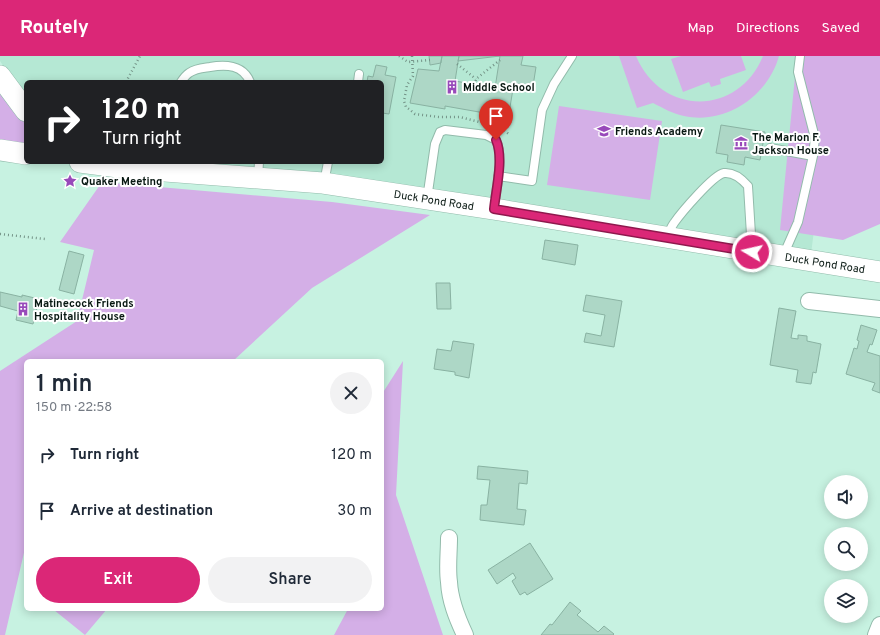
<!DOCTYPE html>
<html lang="en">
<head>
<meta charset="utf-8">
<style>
	body { margin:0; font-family:Overpass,sans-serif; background:#f2f2f3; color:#1f2937; height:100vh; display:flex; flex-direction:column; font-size:15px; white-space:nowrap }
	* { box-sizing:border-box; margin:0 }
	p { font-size:13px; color:#747a83 }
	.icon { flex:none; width:22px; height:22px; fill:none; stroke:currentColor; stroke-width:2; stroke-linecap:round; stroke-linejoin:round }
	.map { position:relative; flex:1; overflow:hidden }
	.side { position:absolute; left:24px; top:303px; width:360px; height:252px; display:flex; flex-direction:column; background:#fff; border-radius:6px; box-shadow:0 2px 10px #0003 }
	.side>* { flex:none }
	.banner { position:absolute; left:24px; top:24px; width:360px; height:84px; border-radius:6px; box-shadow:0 2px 10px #0003; background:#202124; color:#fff; overflow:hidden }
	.fabs { position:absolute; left:824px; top:419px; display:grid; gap:8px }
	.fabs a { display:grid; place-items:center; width:44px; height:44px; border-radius:50%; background:#fff; box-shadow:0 2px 10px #0003; font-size:20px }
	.pin { position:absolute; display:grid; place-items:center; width:34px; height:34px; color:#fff; margin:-41px -17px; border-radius:50% 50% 50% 0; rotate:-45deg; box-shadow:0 0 4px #0007 }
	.pin .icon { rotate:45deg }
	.me { position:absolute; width:44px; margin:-22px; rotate:279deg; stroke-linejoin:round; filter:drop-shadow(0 0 3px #0008) }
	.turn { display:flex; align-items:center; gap:14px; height:84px; padding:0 12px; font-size:18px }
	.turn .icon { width:52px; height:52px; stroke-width:2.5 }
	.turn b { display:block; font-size:28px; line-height:34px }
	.round { display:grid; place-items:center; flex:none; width:42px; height:42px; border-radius:21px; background:#f2f2f3 }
	.overview { display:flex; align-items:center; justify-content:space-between; height:68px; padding:0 12px }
	h1 { font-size:24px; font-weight:600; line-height:30px }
	.primary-button { display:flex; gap:8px; margin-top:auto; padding:8px 12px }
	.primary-button a { flex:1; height:46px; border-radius:24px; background:#db2777; color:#fff; font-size:16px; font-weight:600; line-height:46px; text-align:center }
	.primary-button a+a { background:#f2f2f3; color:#1f2937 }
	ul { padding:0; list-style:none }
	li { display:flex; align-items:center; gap:12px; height:56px; padding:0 12px }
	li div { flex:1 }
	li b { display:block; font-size:15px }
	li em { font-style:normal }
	header { display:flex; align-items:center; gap:24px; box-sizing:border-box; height:56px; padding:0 20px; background:#db2777; color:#fff }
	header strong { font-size:19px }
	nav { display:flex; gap:22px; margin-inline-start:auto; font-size:14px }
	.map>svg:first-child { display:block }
	.built { fill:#b5e8d4 }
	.green { fill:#d4afe7 }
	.building { fill:#add7c6; stroke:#89b2a2 }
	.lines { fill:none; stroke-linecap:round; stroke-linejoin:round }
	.service-casing { stroke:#92bbab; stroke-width:10 }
	.minor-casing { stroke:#92bbab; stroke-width:18 }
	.tertiary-casing { stroke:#92bbab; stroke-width:22 }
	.path { stroke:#749387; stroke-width:2.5; stroke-dasharray:1 3; stroke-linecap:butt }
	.service { stroke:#fff; stroke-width:8 }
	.minor { stroke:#fff; stroke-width:16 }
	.tertiary { stroke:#fff; stroke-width:21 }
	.route-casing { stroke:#8e194d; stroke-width:10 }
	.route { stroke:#db2777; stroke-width:7 }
	.labels { text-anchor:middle; stroke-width:4; stroke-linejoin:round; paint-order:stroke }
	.poi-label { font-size:11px; font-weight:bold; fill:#071711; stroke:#fff; text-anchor:start }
	.street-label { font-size:11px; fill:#071711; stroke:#fff }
</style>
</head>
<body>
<header>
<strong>Routely</strong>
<nav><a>Map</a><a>Directions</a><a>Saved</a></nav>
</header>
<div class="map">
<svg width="880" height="579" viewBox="0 0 880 579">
	<rect width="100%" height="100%" fill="#c7f2e1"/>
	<path class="built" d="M0,0h836l-25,198 -658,-92h229v-80h-356v18l-26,-39z"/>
	<path class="green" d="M619,0h17c25,60 102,61 127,0h16c-11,40 -53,69 -95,60 -11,-2 -21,-8 -31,-13l-16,5z
		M681,0h60l5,14 -26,9 1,5 -10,3 -2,-5 -26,10 -12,-33z
		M797,0h83v168l-37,16 -63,-10z
		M0,28l26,35v29l-26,-5z
		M559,50l103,15 -12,79 -103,-15z
		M102,126l230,20 98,13 -118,73 -79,73h-207v183l-21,91h-5v-264l77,-50 17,-71 -34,-8z
		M403,305l-7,134 47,140h-109l14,-26h34v-215z
		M55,553h52l-22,26 -31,-25z"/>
	<path class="building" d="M429,0h13l-1,7 -11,2z
		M442,0h17l-4,25 40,7 5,-32h23l-2,9 15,2 -3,19 -19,-3 -6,36 -12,-2v-2l-51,-9v3l-35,-6 8,-34 21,2z
		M459,0h41l-42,5z
		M376,9l11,2 -2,8 11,2 -7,37 -7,-1v-31h-15l1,-6 5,1z
		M721,69l44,7 -5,28 -15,-3 -1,8 -17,-3 1,-7 -12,-2z
		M545,184l33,5 -3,20 -33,-6z
		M69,195l15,4 -10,39 -15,-4z
		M436,227h14l1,26h-14z
		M0,236l22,5v-2l17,4 -6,25 -17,-4 2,-9 -18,-5z
		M586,239l36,6 -8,46 -30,-5 2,-9 15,3 4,-21 -22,-4z
		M779,252l17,3 -5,27 7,1v-4l9,1v5l14,3 -5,29 -3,-1 -2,12 -15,-2 2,-12 -28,-5z
		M861,269l16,5 -5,15 -2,-1 -3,8 13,4v37l-8,-3 3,-7 -29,-9 8,-26 3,1 2,-8 -2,-1z
		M453,285l21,3 -5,34 -14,-3v-3l-21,-3 3,-20 14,2z
		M478,410l50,5 -1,13 -8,-1 -2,26 9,1 -2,15 -44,-5 1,-15h6l3,-25 -13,-1z
		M530,487l23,36 -26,16 -2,-3 -5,3 -8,-14 4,-3 -3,-5 -16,11 -9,-14z
		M570,546l11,9 -4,4 21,17 6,-6 10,8 -1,1h-72l9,-11 2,1z"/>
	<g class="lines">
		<g class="service-casing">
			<path id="service" d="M181,26c2,-3 5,-7 8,-9 7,-5 14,-5 21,-6 17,-3 33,-2 40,15
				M358,26l1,-8
				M770,92l43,8
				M498,120l34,5 10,-71 12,-26 18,-28
				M258,121l1,-15
				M324,127l4,-21
				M427,143l8,-55 5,-12 5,-2 41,5 10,5c8,18 0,49 -2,68
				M666,181c3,-4 5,-10 8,-14 7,-10 39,-48 50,-50 10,-1 18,6 24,13l4,65
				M783,200l15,-34 15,-66 2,-18 -17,-66 2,-16"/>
		</g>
		<g class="minor-casing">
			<path id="minor" d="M809,245l71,8
				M449,482c0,15 -2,30 0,44 1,19 8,36 16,53
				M876,579l4,-10"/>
		</g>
		<g class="tertiary-casing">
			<path id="tertiary" d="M0,20l26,35
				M0,94l26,4
				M80,106l46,6 197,15 171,26 386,63"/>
		</g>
		<path class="path" d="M399,0l9,6 22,-2
			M412,0l1,20 -6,9 -3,16 2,6 3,2 6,5 24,3h21l23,6
			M457,8l19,15
			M126,26l14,-26
			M475,29l1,-6 24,-19
			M497,71l4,1 9,7
			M0,178l45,5"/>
		<use href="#service" class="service"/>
		<use href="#minor" class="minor"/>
		<use href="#tertiary" class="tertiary"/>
	</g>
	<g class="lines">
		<g class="route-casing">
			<path id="route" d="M496,84c8,18 0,49 -2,69l258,43"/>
		</g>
		<use href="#route" class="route"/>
	</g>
	<defs>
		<g id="building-bare" transform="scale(1.08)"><path d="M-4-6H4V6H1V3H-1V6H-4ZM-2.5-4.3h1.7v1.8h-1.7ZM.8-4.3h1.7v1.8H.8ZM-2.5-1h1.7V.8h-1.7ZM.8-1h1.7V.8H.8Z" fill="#9849ba" stroke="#fff" stroke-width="2.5" paint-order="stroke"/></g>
		<g id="school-bare" transform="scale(1.08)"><path d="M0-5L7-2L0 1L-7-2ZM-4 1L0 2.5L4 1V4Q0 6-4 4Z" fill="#9849ba" stroke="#fff" stroke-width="2.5" paint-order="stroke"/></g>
		<g id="museum-bare" transform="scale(1.08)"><path d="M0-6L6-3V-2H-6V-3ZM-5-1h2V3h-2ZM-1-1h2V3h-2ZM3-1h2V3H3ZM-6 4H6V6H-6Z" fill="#9849ba" stroke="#fff" stroke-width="2.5" paint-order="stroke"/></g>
		<g id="sight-bare" transform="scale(1.08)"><path d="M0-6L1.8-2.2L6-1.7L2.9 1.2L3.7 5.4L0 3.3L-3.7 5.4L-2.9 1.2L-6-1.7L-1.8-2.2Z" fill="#9849ba" stroke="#fff" stroke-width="2.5" paint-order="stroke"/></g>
	</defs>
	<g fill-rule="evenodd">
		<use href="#building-bare" x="452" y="31"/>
		<use href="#school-bare" x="604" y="75"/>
		<use href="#museum-bare" x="741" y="87"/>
		<use href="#sight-bare" x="70" y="125"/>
		<use href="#building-bare" x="23" y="253"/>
	</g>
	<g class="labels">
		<g class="poi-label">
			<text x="463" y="35">Middle School</text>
			<text x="615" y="79">Friends Academy</text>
			<text x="752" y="85">The Marion F.<tspan x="752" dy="13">Jackson House</tspan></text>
			<text x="81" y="129">Quaker Meeting</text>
			<text x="34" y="251">Matinecock Friends<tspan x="34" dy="13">Hospitality House</tspan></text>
		</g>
		<g class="street-label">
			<text transform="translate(434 144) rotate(9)" y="4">Duck Pond Road</text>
			<text transform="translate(825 207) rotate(9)" y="4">Duck Pond Road</text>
		</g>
	</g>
</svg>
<div class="fabs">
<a><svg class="icon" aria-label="sound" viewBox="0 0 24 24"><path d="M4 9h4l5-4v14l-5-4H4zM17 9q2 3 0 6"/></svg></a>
<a><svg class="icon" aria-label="search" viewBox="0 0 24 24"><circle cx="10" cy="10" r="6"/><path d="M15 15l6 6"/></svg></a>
<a><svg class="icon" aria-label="layers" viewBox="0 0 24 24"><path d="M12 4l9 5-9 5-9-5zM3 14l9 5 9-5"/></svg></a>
</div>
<div class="pin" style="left:496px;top:84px;background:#d93025"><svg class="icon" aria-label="arrive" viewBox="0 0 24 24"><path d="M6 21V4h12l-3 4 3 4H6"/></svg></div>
<svg class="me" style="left:752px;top:196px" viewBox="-20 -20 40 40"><circle r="17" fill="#db2777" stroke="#fff" stroke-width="3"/><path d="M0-11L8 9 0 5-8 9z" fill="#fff"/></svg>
<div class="banner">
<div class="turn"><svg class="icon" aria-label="right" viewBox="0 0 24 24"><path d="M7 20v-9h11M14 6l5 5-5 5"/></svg><div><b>120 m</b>Turn right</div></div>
</div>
<section class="side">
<div class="overview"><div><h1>1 min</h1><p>150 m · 22:58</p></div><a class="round"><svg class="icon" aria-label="close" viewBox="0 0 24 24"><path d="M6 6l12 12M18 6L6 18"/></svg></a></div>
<ul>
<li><svg class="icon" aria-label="right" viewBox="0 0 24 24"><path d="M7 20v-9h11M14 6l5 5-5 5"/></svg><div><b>Turn right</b></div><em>120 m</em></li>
<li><svg class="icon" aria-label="arrive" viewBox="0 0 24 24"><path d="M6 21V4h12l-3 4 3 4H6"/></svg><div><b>Arrive at destination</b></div><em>30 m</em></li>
</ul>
<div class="primary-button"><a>Exit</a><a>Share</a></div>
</section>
</div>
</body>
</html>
